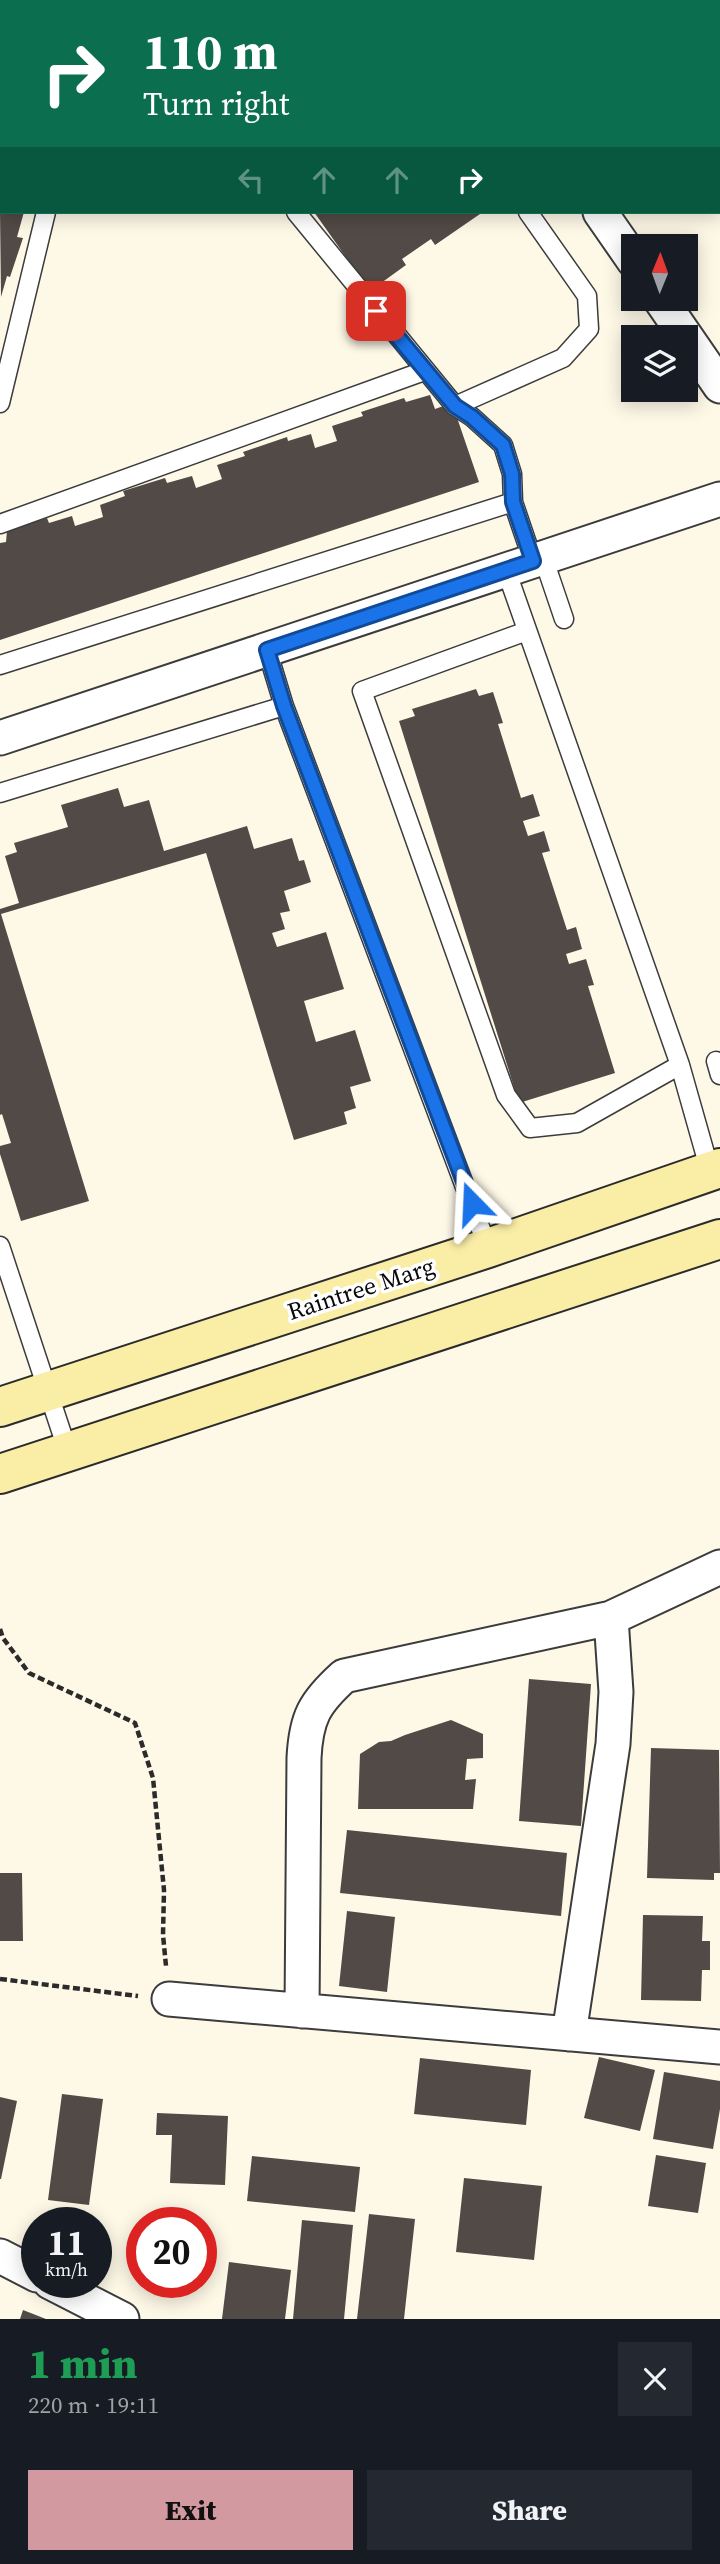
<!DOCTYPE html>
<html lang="en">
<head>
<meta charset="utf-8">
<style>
	body { margin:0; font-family:"Source Serif 4",serif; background:#242831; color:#f1f3f6; height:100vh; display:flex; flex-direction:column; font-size:26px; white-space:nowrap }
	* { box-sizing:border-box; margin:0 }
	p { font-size:23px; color:#9ea1a6 }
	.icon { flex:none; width:38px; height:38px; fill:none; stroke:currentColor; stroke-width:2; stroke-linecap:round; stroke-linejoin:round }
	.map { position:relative; height:2319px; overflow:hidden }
	.side { display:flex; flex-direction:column; background:#171b24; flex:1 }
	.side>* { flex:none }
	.hud { position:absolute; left:0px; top:0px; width:721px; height:214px; box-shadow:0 4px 18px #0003; background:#0b6e4f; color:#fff; overflow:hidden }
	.needle { width:46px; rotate:1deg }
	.buttons { position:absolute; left:621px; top:234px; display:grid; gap:14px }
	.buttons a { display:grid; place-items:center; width:77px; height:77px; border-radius:0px; background:#171b24; box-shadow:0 4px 18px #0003; font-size:35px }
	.speed { position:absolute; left:21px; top:2207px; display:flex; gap:14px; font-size:35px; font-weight:700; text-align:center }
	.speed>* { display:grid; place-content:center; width:91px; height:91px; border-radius:50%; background:#171b24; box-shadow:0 4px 18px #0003; line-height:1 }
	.speed small { font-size:18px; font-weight:400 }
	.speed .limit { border:10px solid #d22; background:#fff; color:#111 }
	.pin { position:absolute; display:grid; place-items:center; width:60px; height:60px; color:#fff; margin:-30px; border-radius:14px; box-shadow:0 4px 10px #0006 }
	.me { position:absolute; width:77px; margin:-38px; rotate:339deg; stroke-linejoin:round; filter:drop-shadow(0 0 5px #0008) }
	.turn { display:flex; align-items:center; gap:24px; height:147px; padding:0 28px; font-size:32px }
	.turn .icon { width:91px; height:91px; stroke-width:2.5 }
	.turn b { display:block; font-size:49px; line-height:60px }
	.lanes { display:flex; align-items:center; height:66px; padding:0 28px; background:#0003; justify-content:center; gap:35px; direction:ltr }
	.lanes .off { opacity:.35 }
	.round { display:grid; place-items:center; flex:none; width:74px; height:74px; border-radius:0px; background:#242831 }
	.summary { display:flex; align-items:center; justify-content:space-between; height:119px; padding:0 28px }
	h1 { font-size:42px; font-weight:800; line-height:52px; color:#1e9e55 }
	.cta { display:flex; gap:14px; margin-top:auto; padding:14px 28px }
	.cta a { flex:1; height:80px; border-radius:0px; background:#d399a0; color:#111; font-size:28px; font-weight:800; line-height:80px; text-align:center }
	.cta a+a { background:#242831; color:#f1f3f6 }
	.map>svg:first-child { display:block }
	.building { fill:#514a47 }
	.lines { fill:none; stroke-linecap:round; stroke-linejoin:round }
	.lane-casing { stroke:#3c3c3c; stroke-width:21 }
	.street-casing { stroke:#3c3c3c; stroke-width:37 }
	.secondary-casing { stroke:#2b2b2b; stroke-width:42 }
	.path { stroke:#2b2b2b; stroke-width:4.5; stroke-dasharray:7 3.5; stroke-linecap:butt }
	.lane { stroke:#fff; stroke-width:18 }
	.street { stroke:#fff; stroke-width:33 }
	.secondary { stroke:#faeda6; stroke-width:38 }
	.route-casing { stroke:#114b97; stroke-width:18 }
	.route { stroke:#1a73e8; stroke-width:12 }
	.labels { text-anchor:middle; stroke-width:7; stroke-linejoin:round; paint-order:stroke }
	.street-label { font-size:24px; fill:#090909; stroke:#fff }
</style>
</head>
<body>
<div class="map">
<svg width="720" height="2319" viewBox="0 0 720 2319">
	<rect width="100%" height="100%" fill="#fef8e7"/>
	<path class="building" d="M0,212h24l-7,25 6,1 -13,39 -3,-1 -6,21z
		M314,212h164l2,2 -45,31 -4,-6 -29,20 4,6 -36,26z
		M430,395l5,14 17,-6 27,79 -479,158v-97l6,-1 1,-11 40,-13 2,5 23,-7 3,10 28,-9 -3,-12 25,-9 -2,-5 42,-13 2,5 25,-7 4,12 26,-9 -5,-14 28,-9 -2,-4 44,-15 1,4 23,-7 4,14 22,-7 -5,-15 31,-10 -2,-4 43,-14 2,4z
		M476,689l3,7 14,-4 10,31 -5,1 23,74 12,-4 7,22 -17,5 5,15 16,-5 6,20 -8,2 25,77 9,-3 6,22 -16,5 3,10 17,-5 8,26 -6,1 27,87 -96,30 -120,-382 16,-5 -3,-7z
		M118,788l6,19 25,-7 15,51 83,-25 7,23 38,-11 7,23 5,-1 7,22 -27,9 6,20 -10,2 5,16 -13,4 5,14 49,-15 18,57 -40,12 12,41 39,-12 16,51 -21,6 6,21 -12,4 3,12 -53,16 -88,-287 -205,61 88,287 -68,20 -21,-67v-8l11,-3 -9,-29 -2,1v-206l19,-6 -14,-47 12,-4 -3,-9 54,-16 -7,-22z
		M529,1679l62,5 -10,142 -62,-5z
		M451,1720l32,14v24l-16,1 -2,21 11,-1 -3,30h-115l2,-55 19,-12 12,-1 14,-6z
		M651,1748l68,2 1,123h-6v7l-67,-2z
		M347,1830l220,23 -6,63 -221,-23z
		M0,1873h22l1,68h-23z
		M347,1911l48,6 -8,75 -48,-6z
		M643,1915l60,1 -1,25h8v29h-8l-1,31 -60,-1z
		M599,2057l56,13 -15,61 -56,-13z
		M420,2058l111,12 -5,55 -112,-11z
		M664,2072l56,9v28l-7,40 -60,-10z
		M62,2094l41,5 -14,106 -41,-5z
		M0,2097l17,4 -16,78h-1z
		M157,2113l71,3 -3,69 -55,-2 2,-48h-16z
		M656,2155l50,8 -8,50 -50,-7z
		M252,2156l108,11 -5,45 -108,-11z
		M464,2178l78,8 -8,74 -78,-8z
		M369,2214l46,5 -11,100h-47z
		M302,2220l51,5 -9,94h-51z
		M229,2262l62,8 -6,49h-63z
		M23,2310l23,9h-26z"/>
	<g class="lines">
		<g class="lane-casing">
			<path id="lane" d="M124,0l2,2
				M383,0l1,2
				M97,2l1,-2
				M296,212l159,194 17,11 31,28 9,29 1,28 20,59
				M0,403l46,-191
				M455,406l108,-48 26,-29 -2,-33 -59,-84
				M0,524l424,-153
				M543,557l21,62
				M506,570l174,495 30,106
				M527,631l-165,60 144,404 24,33 47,-5 103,-58
				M267,650l17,56
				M0,665l513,-163
				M0,793l284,-87 204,542
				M716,1061l4,14
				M0,1246l68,206"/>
		</g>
		<g class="street-casing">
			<path id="street" d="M453,0l1,2
				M600,212l34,49
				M660,299l60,87
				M0,738l720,-239
				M169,1999l551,48
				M302,2011l2,-253c2,-40 10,-55 40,-82l267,-58 109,-51
				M569,2034l44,-290 3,-52 -5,-74
				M0,2256l37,19
				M50,2282l72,37"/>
		</g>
		<g class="secondary-casing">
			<path id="secondary" d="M0,1407l488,-159 232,-80
				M0,1474l720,-235"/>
		</g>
		<path class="path" d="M0,1629l3,9 26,35 106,50 18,55 11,112 -1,45 3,31
			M0,1979l138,17"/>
		<use href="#lane" class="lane"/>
		<use href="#street" class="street"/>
		<use href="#secondary" class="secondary"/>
	</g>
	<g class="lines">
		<g class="route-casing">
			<path id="route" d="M376,311l79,95 17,11 31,28 9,29 1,28 20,59 -266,89 17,56 188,497"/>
		</g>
		<use href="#route" class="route"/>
	</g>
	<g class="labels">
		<g class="street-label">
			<text transform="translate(361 1289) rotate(-18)" y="8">Raintree Marg</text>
		</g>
	</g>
</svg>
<div class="buttons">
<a><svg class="needle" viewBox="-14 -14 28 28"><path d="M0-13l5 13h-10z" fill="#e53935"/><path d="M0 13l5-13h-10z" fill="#9ea1a6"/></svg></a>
<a><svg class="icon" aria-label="layers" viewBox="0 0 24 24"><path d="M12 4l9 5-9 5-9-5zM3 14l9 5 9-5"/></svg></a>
</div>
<div class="speed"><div>11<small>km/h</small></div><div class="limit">20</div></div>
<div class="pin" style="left:376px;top:311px;background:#d93025"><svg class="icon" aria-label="arrive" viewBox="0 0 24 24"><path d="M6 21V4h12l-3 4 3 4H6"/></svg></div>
<svg class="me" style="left:472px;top:1203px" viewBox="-20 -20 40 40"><path d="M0-17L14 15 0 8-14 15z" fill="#1a73e8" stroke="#fff" stroke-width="4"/></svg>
<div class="hud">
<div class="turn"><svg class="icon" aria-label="right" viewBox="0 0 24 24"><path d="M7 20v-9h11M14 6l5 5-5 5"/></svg><div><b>110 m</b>Turn right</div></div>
<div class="lanes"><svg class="icon off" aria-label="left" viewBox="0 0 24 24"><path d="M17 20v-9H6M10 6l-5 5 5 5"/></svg><svg class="icon off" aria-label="ahead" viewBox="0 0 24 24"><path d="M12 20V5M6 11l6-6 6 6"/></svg><svg class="icon off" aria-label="ahead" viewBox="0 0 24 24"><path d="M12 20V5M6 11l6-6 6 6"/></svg><svg class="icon" aria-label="right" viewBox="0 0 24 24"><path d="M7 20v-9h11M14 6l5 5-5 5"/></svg></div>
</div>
</div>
<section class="side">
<div class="summary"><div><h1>1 min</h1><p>220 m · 19:11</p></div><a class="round"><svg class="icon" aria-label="close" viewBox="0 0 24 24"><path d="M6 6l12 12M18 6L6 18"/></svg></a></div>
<div class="cta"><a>Exit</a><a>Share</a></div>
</section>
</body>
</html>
